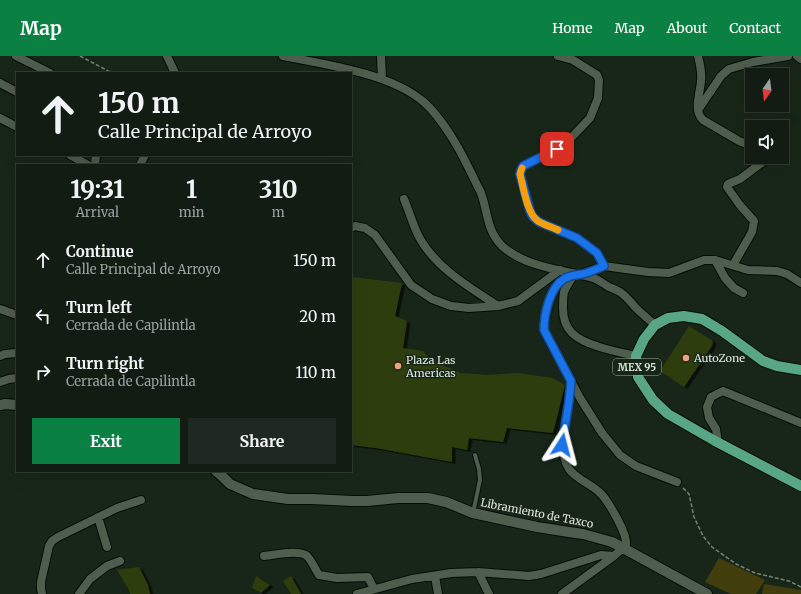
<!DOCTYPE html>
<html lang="en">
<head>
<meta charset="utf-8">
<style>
	body { margin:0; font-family:Merriweather,serif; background:#1f2921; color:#f1f3f6; height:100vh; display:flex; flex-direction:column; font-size:15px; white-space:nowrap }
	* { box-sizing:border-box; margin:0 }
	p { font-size:13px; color:#9ca1a0 }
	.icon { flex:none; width:22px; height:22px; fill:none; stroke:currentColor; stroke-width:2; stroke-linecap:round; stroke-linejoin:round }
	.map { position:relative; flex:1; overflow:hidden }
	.drawer { position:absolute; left:16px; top:108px; width:336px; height:308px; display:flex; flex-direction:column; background:#121c13; border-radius:0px; box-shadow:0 4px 16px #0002,0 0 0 1px #313a33 }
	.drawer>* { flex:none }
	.hud { position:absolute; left:16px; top:16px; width:336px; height:84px; border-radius:0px; box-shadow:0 4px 16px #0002,0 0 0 1px #313a33; background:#121c13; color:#f1f3f6; overflow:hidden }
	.needle { width:26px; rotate:194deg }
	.controls { position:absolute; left:745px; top:12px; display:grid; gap:8px }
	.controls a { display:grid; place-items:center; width:44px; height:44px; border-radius:0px; background:#121c13; box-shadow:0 4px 16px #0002,0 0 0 1px #313a33; font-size:20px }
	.pin { position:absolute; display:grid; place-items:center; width:34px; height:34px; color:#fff; margin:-17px; border-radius:8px; box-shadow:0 2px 6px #0006 }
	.me { position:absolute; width:44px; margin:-22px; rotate:9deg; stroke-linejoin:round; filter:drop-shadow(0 0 3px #0008) }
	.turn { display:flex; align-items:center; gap:14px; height:84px; padding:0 16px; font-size:18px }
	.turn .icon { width:52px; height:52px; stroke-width:2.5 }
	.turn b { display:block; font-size:28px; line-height:34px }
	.eta { display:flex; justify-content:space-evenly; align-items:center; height:68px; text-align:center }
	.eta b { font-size:24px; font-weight:700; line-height:28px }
	.primary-button { display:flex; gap:8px; margin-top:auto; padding:8px 16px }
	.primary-button a { flex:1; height:46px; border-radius:0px; background:#0b8043; color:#fff; font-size:16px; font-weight:700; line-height:46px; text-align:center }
	.primary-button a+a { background:#1f2921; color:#f1f3f6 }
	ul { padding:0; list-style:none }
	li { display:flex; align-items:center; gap:12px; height:56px; padding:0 16px }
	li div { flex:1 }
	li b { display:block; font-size:15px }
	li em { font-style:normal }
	header { display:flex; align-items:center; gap:24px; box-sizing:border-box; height:56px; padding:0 20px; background:#0b8043; color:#fff }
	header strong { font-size:19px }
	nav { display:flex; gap:22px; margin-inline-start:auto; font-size:14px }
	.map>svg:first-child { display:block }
	.green { fill:#413d0d }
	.building { fill:#2e3d0b; filter:url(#shadow) }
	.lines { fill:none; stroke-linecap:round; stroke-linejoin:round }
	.service-casing { stroke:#040e04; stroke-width:6 }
	.minor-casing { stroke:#040e04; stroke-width:10 }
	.secondary-casing { stroke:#040e04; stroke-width:12 }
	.primary-casing { stroke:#040e04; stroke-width:12 }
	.path { stroke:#768176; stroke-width:1.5; stroke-dasharray:4 2; stroke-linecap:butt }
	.service { stroke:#4e5d4e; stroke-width:4 }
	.minor { stroke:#4e5d4e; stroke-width:8 }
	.secondary { stroke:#4e5d4e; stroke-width:10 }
	.primary { stroke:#59a686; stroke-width:10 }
	.route-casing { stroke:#114b97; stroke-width:10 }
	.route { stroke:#1a73e8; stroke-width:7 }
	.slow { stroke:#f59e0b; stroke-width:7 }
	.poi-dot { fill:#f2a080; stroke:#182619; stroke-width:1.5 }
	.labels { text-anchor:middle; stroke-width:3; stroke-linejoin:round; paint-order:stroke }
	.shield { fill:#182619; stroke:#a1aca2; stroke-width:1 }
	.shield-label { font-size:10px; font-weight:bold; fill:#dce5dc }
	.poi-label { font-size:11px; fill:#dce5dc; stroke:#182619; text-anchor:start }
	.street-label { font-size:11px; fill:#dce5dc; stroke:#182619 }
</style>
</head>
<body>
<header>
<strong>Map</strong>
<nav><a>Home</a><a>Map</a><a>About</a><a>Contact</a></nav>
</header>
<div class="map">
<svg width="801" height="538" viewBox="0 0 801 538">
	<defs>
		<filter id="shadow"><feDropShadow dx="3.5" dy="2" stdDeviation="0" flood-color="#0009"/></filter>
	</defs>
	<rect width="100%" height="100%" fill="#182619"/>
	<path class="green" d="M719,502l46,22 -9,14h-25l-26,-12z
		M764,528l37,6v4h-39z"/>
	<path class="building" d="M351,221l51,6 -7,33 12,5 -4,27 20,3 9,9 28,13 26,2 32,-2 35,5 12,7 -12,48 -46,-5 -4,14 -34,-4 -2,12 -15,-3v15l-76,-14 -25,-3z
		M689,270l24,15 -1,5 -28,41 -24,-16z
		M139,511l9,18 2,9h-20l-1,-4 -12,-20z
		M256,520l14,9 -9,8 -9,-5z
		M291,520l10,18h-10l-8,-13z"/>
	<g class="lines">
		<g class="service-casing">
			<path id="service" d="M473,457l7,-33 -1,-11 -4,-14"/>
		</g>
		<g class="minor-casing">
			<path id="minor" d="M16,0l34,17
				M167,0l8,17
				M283,0c44,9 116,18 147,52 21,23 34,50 47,77 2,4 4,7 5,11 6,18 5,35 20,50 19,17 46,22 70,27 8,2 16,3 24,6 4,2 8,5 13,8 3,1 7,3 11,5 6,4 10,9 15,15 6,6 13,12 20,18
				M381,0l1,23
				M558,0l15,4 24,15 2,5 -1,18 -8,20 -20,21 -13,10 -34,17 -2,4 -1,4 10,37 3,6 6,5 38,16 20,15 7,13
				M698,0c2,8 4,17 3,25 -1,13 -8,29 2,39l36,21 13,5
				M797,0l4,3
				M0,27l17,9
				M698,54l23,-34 8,-7 24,-7 35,-6
				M0,62l17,9
				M70,99l18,10
				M95,109l1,-10
				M140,109l5,-10
				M404,143c5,12 9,26 15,38 17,31 50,50 79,69
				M351,172l4,-2 10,2 10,7 36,50 21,14 19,7 18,2 29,-2 20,-5 42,-31
				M715,204l10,18 9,10 9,5
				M733,209l19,-33 2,-11 -15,-17 -12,-17 1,-3 12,-5 24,-18 1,-4
				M573,220c-3,5 -7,11 -9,16 -1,5 -1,11 -1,16 0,9 2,18 9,25 13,13 46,19 64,23
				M0,253l17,6
				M0,300l5,-2 12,-1
				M571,325l9,17 22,35 18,22 16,11 41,16
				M0,326l9,-3 8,-1
				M718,387l-2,-14 -7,-11 -2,-11 4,-10 12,-6 78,32
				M98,461l9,30
				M264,500c11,-1 34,-7 43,0 5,5 8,13 12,19l18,3 31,-1 6,12
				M478,516l11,22
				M435,520l3,18
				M42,538l-1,-5v-7l8,-36 3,-5 6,-4 59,-29 24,-8
				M79,538l11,-15 17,-13 13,-5
				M357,538l55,-15 39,-6 27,-1 51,4 12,-2 60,-19 13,1 9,-8 3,-4c1,-11 -19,-46 -28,-53 -8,-7 -23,-13 -29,-22 -15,-24 2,-60 2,-87 0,-3 -3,-7 -5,-11 -6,-13 -14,-24 -20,-37l-2,-4v-6l4,-17 3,-10 5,-11 9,-8 16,-4 23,-8 44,6 21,1 35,-13h11l33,10 29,1 10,3 14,9
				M562,538l52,-38"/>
		</g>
		<g class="secondary-casing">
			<path id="secondary" d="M0,349l5,-1 12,1
				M216,415l5,4 9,9 23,10 35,5h24l40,2h15l31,-3h30l18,4 27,11 64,14 32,5 14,2 29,8 95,52"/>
		</g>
		<g class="primary-casing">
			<path id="primary" d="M801,314l-24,-4 -14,-5 -41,-30 -20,-12 -18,-3 -16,2 -13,7 -11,14 -8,17 2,21 15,23 15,14 47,27 86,45"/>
		</g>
		<path class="path" d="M80,0l32,17
			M683,432l6,6 5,23 9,19 9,11 24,17 19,9 34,8 12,6"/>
		<use href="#service" class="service"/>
		<use href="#minor" class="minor"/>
		<use href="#secondary" class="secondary"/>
		<use href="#primary" class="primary"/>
	</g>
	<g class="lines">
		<g class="route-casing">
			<path id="route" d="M557,93l-34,17 -2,4 -1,4 10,37 3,6 6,5 38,16 20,15 7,13c-7,3 -14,6 -21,8 -6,1 -13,1 -19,5 -14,8 -20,35 -20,51l27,51 -2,20 -7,44"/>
		</g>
		<use href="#route" class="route"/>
		<path class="slow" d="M522,112l-2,6c3,12 7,40 18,47 6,4 14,6 20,9"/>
	</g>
	<g class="poi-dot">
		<circle cx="686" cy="302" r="4"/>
		<circle cx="398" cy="310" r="4"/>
	</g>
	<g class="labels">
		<rect class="shield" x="613" y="303" width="48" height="16" rx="3"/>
		<g class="shield-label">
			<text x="637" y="315">MEX 95</text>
		</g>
		<g class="poi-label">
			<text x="694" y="306">AutoZone</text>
			<text x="406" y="308">Plaza Las<tspan x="406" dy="13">Americas</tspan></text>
		</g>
		<g class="street-label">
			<text transform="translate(537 457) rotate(11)" y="4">Libramiento de Taxco</text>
		</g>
	</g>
</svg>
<div class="controls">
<a><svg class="needle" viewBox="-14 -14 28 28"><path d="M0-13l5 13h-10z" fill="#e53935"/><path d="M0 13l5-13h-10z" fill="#9ca1a0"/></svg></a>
<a><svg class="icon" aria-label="sound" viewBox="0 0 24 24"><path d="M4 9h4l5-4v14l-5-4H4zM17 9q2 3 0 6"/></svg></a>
</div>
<div class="pin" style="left:557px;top:93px;background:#d93025"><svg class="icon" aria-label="arrive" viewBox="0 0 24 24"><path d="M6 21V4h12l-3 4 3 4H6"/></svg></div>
<svg class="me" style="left:562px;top:389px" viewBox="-20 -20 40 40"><path d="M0-17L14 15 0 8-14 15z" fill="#1a73e8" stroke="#fff" stroke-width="4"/></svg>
<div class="hud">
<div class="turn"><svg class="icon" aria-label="ahead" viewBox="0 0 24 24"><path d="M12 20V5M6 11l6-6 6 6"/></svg><div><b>150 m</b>Calle Principal de Arroyo</div></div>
</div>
<section class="drawer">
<div class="eta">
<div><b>19:31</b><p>Arrival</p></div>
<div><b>1</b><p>min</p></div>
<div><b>310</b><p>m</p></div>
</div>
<ul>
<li><svg class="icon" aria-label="ahead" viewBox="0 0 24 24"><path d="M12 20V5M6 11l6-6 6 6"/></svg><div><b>Continue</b><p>Calle Principal de Arroyo</p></div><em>150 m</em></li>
<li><svg class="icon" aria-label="left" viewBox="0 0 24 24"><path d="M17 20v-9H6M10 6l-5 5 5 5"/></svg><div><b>Turn left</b><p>Cerrada de Capilintla</p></div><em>20 m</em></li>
<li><svg class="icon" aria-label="right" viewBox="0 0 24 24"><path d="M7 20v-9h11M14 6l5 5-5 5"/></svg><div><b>Turn right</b><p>Cerrada de Capilintla</p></div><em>110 m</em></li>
</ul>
<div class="primary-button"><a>Exit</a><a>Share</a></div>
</section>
</div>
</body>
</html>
